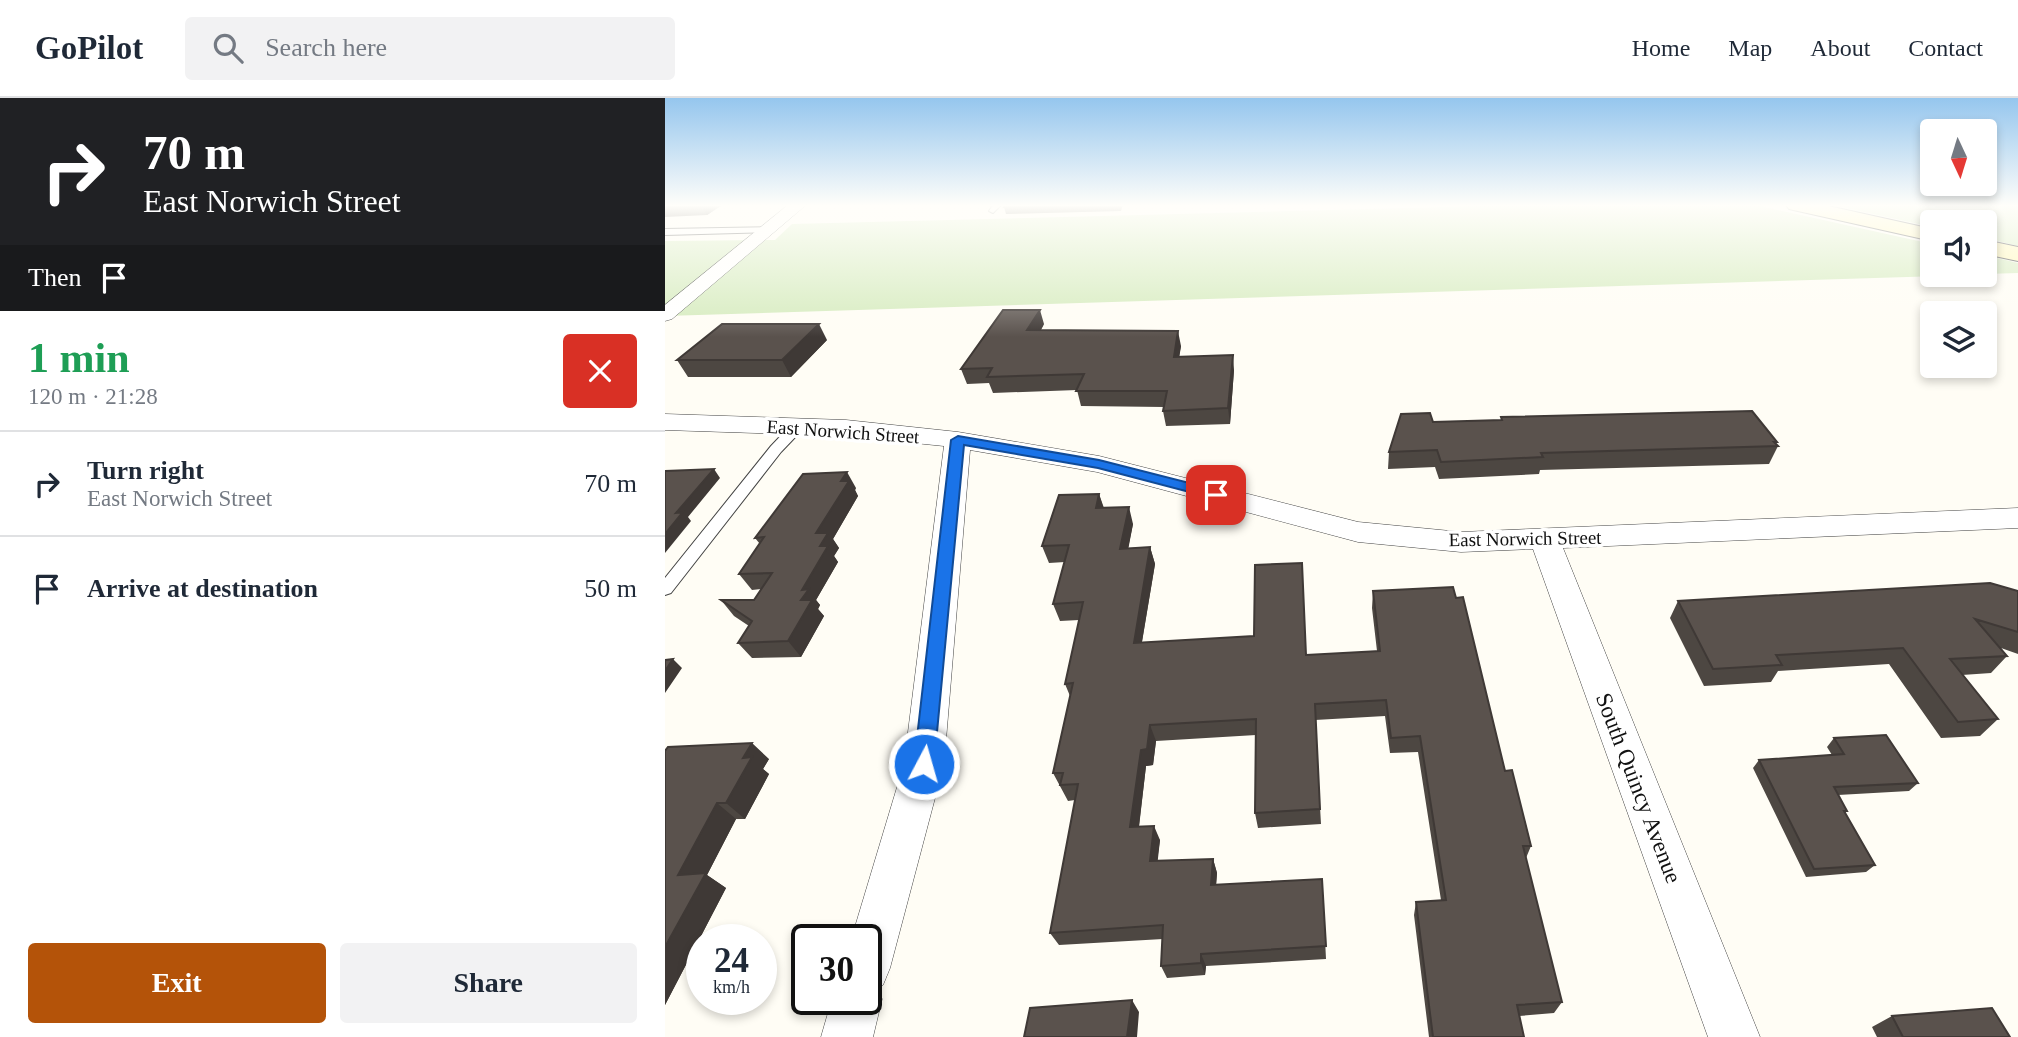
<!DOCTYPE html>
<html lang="en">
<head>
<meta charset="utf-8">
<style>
	body { margin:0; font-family:Georgia,serif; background:#f2f2f3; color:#1f2937; height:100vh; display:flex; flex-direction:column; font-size:26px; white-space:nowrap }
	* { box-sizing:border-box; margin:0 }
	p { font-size:23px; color:#747a83 }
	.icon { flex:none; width:38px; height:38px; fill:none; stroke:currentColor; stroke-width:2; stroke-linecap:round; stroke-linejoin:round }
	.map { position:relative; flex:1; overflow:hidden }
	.details { display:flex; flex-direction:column; background:#fff; width:665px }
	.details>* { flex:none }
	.banner { background:#202124; color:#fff; overflow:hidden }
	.needle { width:46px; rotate:176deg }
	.buttons { position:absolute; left:1255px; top:21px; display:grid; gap:14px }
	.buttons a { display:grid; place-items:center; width:77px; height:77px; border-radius:7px; background:#fff; box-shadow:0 4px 10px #0003; font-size:35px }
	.speed { position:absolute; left:21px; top:826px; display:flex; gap:14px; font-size:35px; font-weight:700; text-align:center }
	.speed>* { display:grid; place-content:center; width:91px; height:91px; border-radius:50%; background:#fff; box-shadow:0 4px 10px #0003; line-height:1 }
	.speed small { font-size:18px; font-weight:400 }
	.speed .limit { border:4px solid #111; border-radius:10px; background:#fff; color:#111 }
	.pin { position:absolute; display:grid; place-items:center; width:60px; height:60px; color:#fff; margin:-30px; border-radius:14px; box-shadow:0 4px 10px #0006 }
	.me { position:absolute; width:77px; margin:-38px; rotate:6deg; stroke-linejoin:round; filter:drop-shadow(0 0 5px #0008) }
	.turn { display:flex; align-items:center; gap:24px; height:147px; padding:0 28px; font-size:32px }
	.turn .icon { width:91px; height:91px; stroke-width:2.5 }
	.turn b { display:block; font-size:49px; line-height:60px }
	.then { display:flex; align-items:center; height:66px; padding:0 28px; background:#0003; gap:14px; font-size:26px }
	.round { display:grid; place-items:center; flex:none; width:74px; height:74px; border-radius:7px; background:#f2f2f3 }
	.summary { display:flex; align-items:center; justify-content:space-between; height:119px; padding:0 28px }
	h1 { font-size:42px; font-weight:600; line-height:52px; color:#1e9e55 }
	.button { display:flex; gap:14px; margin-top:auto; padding:14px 28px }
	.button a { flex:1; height:80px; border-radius:7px; background:#b45309; color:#fff; font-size:28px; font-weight:600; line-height:80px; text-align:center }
	.button a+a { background:#f2f2f3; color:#1f2937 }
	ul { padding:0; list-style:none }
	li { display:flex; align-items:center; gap:21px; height:105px; padding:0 28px; border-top:2px solid #e0e1e3 }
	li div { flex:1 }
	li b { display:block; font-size:26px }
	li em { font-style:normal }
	header { display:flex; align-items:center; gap:42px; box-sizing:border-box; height:98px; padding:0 35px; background:#fff; border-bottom:2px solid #e0e1e3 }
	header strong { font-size:33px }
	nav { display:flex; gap:38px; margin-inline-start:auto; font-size:24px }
	.search { width:490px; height:63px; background:#f2f2f3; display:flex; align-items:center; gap:18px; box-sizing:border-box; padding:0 24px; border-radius:7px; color:#747a83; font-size:26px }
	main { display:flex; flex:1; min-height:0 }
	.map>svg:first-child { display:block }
	.green { fill:#d5ebbd }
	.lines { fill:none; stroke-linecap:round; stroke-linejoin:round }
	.lane-casing { stroke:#444; stroke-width:2 }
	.street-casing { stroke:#444; stroke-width:1 }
	.secondary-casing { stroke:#333; stroke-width:2 }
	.lane { fill:#fff; fill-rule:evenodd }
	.street { fill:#fff; fill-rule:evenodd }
	.secondary { fill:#fff6b0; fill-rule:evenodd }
	.wall { fill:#4d4742 }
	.shaded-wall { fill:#3f3936 }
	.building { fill:#5a524d; stroke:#3f3936; stroke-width:2 }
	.route { fill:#1a73e8; stroke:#114b97; stroke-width:2 }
	.labels { text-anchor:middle; stroke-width:7; stroke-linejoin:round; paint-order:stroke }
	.street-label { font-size:19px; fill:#111; stroke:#fff }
	.near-street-label { font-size:23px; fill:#111; stroke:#fff }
</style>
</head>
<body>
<header>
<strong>GoPilot</strong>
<div class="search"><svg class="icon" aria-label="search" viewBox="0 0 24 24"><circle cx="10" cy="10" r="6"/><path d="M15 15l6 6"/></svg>Search here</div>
<nav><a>Home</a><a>Map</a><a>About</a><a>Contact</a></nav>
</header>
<main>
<section class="details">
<div class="banner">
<div class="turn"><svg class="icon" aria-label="right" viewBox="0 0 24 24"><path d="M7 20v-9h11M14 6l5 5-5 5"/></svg><div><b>70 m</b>East Norwich Street</div></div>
<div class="then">Then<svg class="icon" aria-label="arrive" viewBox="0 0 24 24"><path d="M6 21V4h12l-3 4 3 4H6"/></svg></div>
</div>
<div class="summary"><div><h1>1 min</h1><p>120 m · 21:28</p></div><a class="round" style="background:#d93025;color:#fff"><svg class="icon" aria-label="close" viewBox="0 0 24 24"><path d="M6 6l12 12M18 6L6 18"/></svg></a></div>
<ul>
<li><svg class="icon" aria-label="right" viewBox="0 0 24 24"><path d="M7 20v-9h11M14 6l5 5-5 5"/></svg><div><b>Turn right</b><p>East Norwich Street</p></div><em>70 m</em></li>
<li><svg class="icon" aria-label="arrive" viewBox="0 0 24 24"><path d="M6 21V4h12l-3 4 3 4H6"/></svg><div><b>Arrive at destination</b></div><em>50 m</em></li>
</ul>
<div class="button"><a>Exit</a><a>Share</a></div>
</section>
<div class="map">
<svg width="1353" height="939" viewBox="0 0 1353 939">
	<rect width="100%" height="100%" fill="#fffdf5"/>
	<path class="green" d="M858,107h232l177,39v31h40l-1307,41v-75l110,-1 17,-16z
		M1167,107h186v41l-33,-8v-16h-53v5z
		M1320,157l33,8v10l-33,1z"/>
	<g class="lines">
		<g class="lane-casing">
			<path id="lane" d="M328,107h8l-8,8 -4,-2z
				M107,129v4l-3,1 -104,3v-6z
				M133,324l6,4 -1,3 -22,23 -110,141 -6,2v-17l106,-132 22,-23z"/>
		</g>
		<g class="street-casing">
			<path id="street" d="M123,107h18l-134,114 -7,2v-16z
				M0,316l181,6 112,12 141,24 259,66 103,10 557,-24v20l-455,20 197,489h-52l-175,-488 -72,3 -103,-10 -261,-70 -127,-22 -26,314 -54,204 -7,17 -6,3 5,11 -9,38h-52l11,-38h34v-59h-15l53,-176 40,-318 -98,-10 -181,-6z"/>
		</g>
		<g class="secondary-casing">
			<path id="secondary" d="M1121,107h38l108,24v12l-143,-32z
				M1320,142l33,7v14l-33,-7z"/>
		</g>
		<use href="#lane" class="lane"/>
		<use href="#street" class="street"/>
		<use href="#secondary" class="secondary"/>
	</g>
	<path class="wall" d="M0,107h57l-15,10 -42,2z
		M340,107h118l-2,6 -115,3 -2,-7z
		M379,226l-3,6 140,16 -2,10 55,14 -4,54 -64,2 -3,-15 1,-4 -83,-1 -4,-16 -84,3 -4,-10 -22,1 -6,-15z
		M162,242l-36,37h-103l-11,-17z
		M836,319l276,25 -1,2 2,2 -9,18 -229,6 -1,4 -100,5 -4,-12 -47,2 1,-17 44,-30 68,-2z
		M191,390l-1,2 3,6 -25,43 6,9 -5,8 4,6 -22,38 4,5 -2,4 6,7 -23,41 -49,1 -14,-15 11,-17 -15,-10 -13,-16h33l7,-11 -9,1 -13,-16 21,-30 -5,-6z
		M434,396l5,14 29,16 -5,24 22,-1 5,17 -13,78 164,13 71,-4 -5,-43 1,-17 132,180 26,75 -5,12 36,144 -8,11 -35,3 5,21h-95l-15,-122 2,-13 25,-2 -23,-148 -28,1 -5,-37 -70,4 6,104 -63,4 -3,-15 1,-78 -100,6 -3,24 -7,1 -7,61 21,13 -3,21 56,-2 4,14 -1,12 106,-6 4,80 -120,7 -1,9 -38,3 -6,-12 2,-27 -104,6 -9,-12 25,-133 -7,1 -15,-28 17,-77 -5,-12 14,-64 -19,1 -7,-17 12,-42 -16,1 -7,-17z
		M1353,493v63l-17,-6 6,8 -16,17 -29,2 36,44 -18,17 -39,2 -52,-74 -111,7 -7,11 -67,4 -34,-68 8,-17z
		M1169,640l84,45 -9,8 -71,4 9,16 -2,2 30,52 -9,7 -60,5 -53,-109 6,-8 73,-5 -5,-8z
		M0,653l104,8 -6,10 6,5 -24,45h-9l-29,56 19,13 -61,117z
		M1227,918l118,21h-133l-5,-10z"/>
	<path class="shaded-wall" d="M36,107h21l-15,10z
		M375,212l4,14 -12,21 -5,-15z
		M154,226l8,16 -36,37 -9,-17z
		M513,233l3,15 -4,26 -3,-15z
		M568,257l1,15 -4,54 -2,-16z
		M49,371l6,9 -32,39 3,4 -26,32v-19l11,-21z
		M182,374l9,16 -1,2 3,6 -25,43 6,9 -5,8 4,6 -22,38 4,5 -2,4 6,7 -23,41 -13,-16 14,-51 18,-44 -4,-13 25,-52z
		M434,396l5,16 -8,-2z
		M464,409l4,17 -8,42 -5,-17z
		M485,449l5,17 -16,95 -5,-16z
		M8,561l9,9 -17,25v-22z
		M485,627l6,16 -3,24 -7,1 -9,76 -7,-15 11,-77z
		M87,645l17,16 -6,10 6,5 -24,45 -19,-16 17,-45z
		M52,705l19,16 -29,56 19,13 -61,117v-58l13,-72z
		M489,728l6,14 -4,36 -6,-15z
		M548,761l4,14 -2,26 -4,-14z
		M536,856l5,12 -1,9 -4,-12z
		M467,902l7,12 -2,25h-10z"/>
	<path class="building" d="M340,107h84l-85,2z
		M338,212h37l-13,20 151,1 -4,26 59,-2 -5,53 -65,3 4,-20h-91l8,-17 -97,3 5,-9 -31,1z
		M57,226h97l-37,36h-105z
		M1087,313l25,31h-3l4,4 -237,7 2,4 -102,5 -4,-12 -48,2 12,-38 29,-1 3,9 69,-2 -1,-3z
		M49,371l-38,44 7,-1 -18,22v-63z
		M182,374l-6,9h8l-33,52h12l-8,13h8l-26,44 7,-1 -8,11h11l-24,41 -50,2 14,-22 -31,-21h33l18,-27 -33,1 25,-37 -9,1 48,-64z
		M434,396l-3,14 33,-1 -9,42 30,-2 -16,96 120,-7 1,-71 47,-2 4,92 74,-4 -7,-60 80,-4 3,11 7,-1 42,174 7,-1 19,76h-8l39,156 -45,3 7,32h-91l-17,-135 30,-2 -26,-164 -29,2 -5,-38 -71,4 5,105 -65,4 1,-94 -106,6 -3,24 -6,1 -11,77 24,-1 -4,35 63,-2 -2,26 111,-6 4,67 -125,8v9l-40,3 2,-41 -113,8 28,-149 -18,1 3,-12h-10l20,-90 -8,1 18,-82 -30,2 16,-59 -27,1 17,-51z
		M1325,485l28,8v41l-43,-13 32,37 -57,3 48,60 -40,3 -55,-74 -127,7 6,10 -69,4 -35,-68z
		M8,561l-8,12v-11z
		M1221,637l32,48 -84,4 13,24h-3l31,54 -61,4 -55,-109 85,-6 -10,-16z
		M87,645l-9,15 9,-1 -26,46h-9l-39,72 28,-2 -41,74v-196l3,-4z
		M467,902l-5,37h-103l6,-29z
		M1327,910l18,29h-107l-11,-21z"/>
	<linearGradient id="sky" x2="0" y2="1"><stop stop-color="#95c6ee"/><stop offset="0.45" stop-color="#fffefa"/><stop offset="1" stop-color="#fffefa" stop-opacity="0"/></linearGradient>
	<rect width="1353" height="239" fill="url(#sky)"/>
	<path class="route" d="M293,338l141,24 122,31 2,4 -7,4 -118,-31 -134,-23 -30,319 -3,6 -7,3 -7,-3 -3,-6 37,-324z"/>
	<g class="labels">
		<g class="street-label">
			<text transform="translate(178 333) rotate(4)" y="7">East Norwich Street</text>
			<text transform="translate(860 440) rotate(-1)" y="7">East Norwich Street</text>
		</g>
		<g class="near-street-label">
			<text transform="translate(974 690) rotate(69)" y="8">South Quincy Avenue</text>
		</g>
	</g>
</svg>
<div class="buttons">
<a><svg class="needle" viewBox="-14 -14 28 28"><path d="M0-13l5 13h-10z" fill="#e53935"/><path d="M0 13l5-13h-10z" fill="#747a83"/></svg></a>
<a><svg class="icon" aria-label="sound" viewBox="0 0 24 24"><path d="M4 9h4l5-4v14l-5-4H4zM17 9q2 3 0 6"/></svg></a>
<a><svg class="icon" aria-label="layers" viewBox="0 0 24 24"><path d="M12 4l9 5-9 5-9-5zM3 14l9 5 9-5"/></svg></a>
</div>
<div class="speed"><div>24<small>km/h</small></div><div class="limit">30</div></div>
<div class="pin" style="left:551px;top:397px;background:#d93025"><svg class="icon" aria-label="arrive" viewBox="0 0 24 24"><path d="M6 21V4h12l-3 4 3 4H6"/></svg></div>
<svg class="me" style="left:259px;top:666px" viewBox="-20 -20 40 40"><circle r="17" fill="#1a73e8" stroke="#fff" stroke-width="3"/><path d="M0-11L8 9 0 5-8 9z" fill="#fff"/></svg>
</div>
</main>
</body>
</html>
